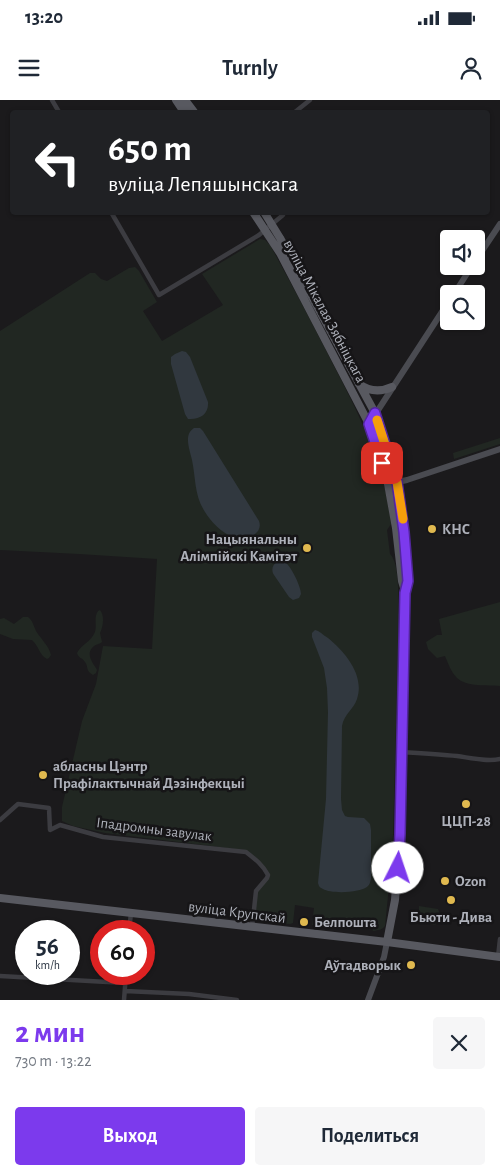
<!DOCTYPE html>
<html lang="ru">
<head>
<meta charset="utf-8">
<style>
	body { margin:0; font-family:"Alegreya Sans",sans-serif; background:#f6f6f7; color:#1f2937; height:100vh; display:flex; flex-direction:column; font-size:19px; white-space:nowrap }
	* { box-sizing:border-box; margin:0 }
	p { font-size:16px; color:#747a83 }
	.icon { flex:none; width:28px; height:28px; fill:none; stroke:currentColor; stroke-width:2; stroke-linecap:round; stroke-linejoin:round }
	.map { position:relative; height:900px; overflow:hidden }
	.drawer { display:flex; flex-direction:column; background:#fff; flex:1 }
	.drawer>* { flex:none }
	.guide { position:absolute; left:10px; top:10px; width:480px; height:105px; border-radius:5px; box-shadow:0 1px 4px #0004; background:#202124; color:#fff; overflow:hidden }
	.buttons { position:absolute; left:440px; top:130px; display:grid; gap:10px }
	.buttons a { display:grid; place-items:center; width:45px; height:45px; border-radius:5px; background:#fff; box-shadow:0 1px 4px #0004; font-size:25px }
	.speed { position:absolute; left:15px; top:820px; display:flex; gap:10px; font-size:25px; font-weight:700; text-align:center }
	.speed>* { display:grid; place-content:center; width:65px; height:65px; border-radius:50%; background:#fff; box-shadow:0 1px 4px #0004; line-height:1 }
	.speed small { font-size:12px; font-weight:400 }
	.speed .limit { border:8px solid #d22; background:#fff; color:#111 }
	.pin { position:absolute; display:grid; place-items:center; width:42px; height:42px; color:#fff; margin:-21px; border-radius:10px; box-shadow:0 2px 8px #0006 }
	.me { position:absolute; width:55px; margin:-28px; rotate:4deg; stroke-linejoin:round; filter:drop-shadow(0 0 4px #0008) }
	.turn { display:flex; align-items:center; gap:18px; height:105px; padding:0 15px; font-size:22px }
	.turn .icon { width:65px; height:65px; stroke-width:2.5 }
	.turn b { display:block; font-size:35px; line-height:42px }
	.round { display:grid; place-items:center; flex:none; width:52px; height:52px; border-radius:5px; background:#f6f6f7 }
	.headline { display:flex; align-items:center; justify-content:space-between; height:85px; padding:0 15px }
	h1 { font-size:30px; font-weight:600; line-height:38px; color:#7c3aed }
	.cta { display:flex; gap:10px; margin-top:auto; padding:10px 15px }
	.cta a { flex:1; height:58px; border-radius:5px; background:#7c3aed; color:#fff; font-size:20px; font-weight:600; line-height:58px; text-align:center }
	.cta a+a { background:#f6f6f7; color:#1f2937 }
	.status { display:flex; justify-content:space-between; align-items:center; height:35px; padding:0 25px; background:#fff; direction:ltr }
	.status svg { height:14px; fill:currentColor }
	header { display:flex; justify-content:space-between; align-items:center; height:65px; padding:0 15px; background:#fff; font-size:22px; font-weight:600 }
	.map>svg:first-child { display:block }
	.green { fill:#212722 }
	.water { fill:#31383f }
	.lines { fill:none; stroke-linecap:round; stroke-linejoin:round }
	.street { stroke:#3c3c41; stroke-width:4.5 }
	.secondary { stroke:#4a4b51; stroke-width:6 }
	.primary { stroke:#585960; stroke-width:8 }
	.route-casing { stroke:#51269a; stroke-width:12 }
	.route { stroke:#7c3aed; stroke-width:9 }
	.slow { stroke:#f59e0b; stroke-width:9 }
	.poi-dot { fill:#e0b94f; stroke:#161517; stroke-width:2 }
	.labels { text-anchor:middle; stroke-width:5; stroke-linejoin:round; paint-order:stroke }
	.street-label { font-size:15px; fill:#aeb1ba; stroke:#161517 }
	.poi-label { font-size:15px; font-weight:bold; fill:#aeb1ba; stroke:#161517; text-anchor:start }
</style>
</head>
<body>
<div class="status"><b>13:20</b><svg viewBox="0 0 49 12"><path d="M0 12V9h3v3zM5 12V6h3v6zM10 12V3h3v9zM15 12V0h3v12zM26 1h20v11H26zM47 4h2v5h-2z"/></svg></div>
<header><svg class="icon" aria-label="menu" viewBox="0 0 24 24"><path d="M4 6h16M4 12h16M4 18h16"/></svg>Turnly<svg class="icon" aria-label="person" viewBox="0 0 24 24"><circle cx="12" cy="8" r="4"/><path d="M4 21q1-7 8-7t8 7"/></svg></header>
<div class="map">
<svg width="500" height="900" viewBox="0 0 500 900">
	<rect width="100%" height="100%" fill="#1b1a1c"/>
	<path class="green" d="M260,139l5,1 5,5c23,42 45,83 66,125 25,48 50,100 55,154l-4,6 3,24c10,9 8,47 9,61l-7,258 -3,13 -4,40c-3,4 -6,4 -12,5l-2,-4 -13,-2v-2l-12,1 -2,2 -16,2 -16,-3 2,-17 -19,-3 -2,18 -3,1 -32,-3 -4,-4 1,-23 11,-17v-6l-23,-21 -138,-17 -32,-7 -11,-5v-14l20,-86 14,-37 7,-38 49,3 5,-90 -78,-5 -79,-4v-219l90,-58h5l6,6 6,2 22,-13 6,-1 4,4 18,31 -14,9 19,30 61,-36 -21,-31z
		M500,338v6l-46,15 -1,-6z
		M500,502v84c-13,-1 -33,1 -43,-8 -6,-6 -9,-15 -12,-22l-8,2 -9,-9 -2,-7 11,-7h5l-3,-16z
		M100,510c5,6 3,17 0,23l2,9c-2,2 -5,2 -8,4 -10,8 0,18 3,24l-1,3 -3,2c-8,-5 -4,-7 -8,-13 -3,-5 -6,-3 -8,-9 4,-8 13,-11 17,-19 4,-7 -1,-16 4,-23z
		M23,517h5c5,4 5,8 8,14 5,8 13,15 15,24l-2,3 -2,1c-8,-4 -8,-13 -15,-19l-19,-1 -13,-5v-15l4,-1 10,6z
		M419,806l19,3 5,13 -10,3 -10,-3 -4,-9z"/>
	<path class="water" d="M182,251l4,1 4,5 18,45c1,12 -8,18 -20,17l-3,-5 -14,-50v-7l4,-3z
		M194,328h6l3,3 56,90c5,14 -15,20 -26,16 -11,-4 -22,-15 -28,-25 -11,-17 -9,-33 -13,-52 -2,-10 -9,-25 2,-32z
		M278,461c4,0 5,-1 8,2 6,5 15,24 15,31l-2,4 -6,2 -4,-3 -15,-22c-3,-5 -2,-10 4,-14z
		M315,530c5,1 8,5 13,8 17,14 37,37 29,61 -3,10 -13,15 -15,27l-1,73 1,11 3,6 3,1 16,1 6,6 1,6v49c-1,3 -1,5 -3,7 -7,7 -37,8 -45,3 -4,-2 -4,-3 -5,-6l8,-84 2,-87 -1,-24 -3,-20 -12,-31v-4z"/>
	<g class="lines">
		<path class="street" d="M52,0l7,12
			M295,12l15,-12
			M111,112l48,83 100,-60 24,-20 -2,-3
			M402,652c18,1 37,2 55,4 14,2 30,6 43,3
			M0,720l18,-16 31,4 1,22 10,-5 43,12 143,15c9,7 17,13 22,23l-1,3 -11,13 -4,37
			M129,831l2,-18
			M498,857l2,-18
			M0,876l125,7
			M125,891l64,3 48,6
			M124,900l2,-26"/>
		<path class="secondary" d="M476,160l24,-36
			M454,194l18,-28
			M369,324l80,-123
			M388,384l19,-4 93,-31
			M368,900l16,-43 3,-15"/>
		<path class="primary" d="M176,0l8,12
			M185,0l9,12
			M253,112l27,41 89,171 19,60 8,44 6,53 3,10
			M264,112l16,26 95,175 22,69 7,50 4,49 -3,12 -5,241 -5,66 -8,42
			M359,284c11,8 22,8 33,3
			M0,798l387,44 113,15"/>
	</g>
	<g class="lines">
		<g class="route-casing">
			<path id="route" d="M382,363l-13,-39 6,-11 22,69 7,50 4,49 -3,12 -5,241 -2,34"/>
		</g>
		<use href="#route" class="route"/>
		<path class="slow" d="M377,320l20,62 6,37"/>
	</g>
	<g class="poi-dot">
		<circle cx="432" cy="429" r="5"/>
		<circle cx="307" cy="448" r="5"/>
		<circle cx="43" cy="675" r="5"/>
		<circle cx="466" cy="704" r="5"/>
		<circle cx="445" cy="781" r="5"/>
		<circle cx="451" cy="800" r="5"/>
		<circle cx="304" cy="822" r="5"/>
		<circle cx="411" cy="865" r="5"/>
	</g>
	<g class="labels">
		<g class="street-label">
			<text transform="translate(325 211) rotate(62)" y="5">вуліца Мікалая Зябніцкага</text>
			<text transform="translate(154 729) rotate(7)" y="5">Іпадромны завулак</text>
			<text transform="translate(237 812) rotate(7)" y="5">вуліца Крупскай</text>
		</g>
		<g class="poi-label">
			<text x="442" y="434">КНС</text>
			<text x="297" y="444" text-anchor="end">Нацыянальны<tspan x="297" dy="17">Алімпійскі Камітэт</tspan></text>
			<text x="53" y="671">абласны Цэнтр<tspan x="53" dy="17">Прафілактычнай Дэзінфекцыі</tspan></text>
			<text x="466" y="726" text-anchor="middle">ЦЦП-28</text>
			<text x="455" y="786">Ozon</text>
			<text x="451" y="822" text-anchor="middle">Бьюти - Дива</text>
			<text x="314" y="827">Белпошта</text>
			<text x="401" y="870" text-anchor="end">Аўтадворык</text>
		</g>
	</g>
</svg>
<div class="buttons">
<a><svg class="icon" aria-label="sound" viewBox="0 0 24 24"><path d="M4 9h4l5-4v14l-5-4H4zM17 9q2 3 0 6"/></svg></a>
<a><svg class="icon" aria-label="search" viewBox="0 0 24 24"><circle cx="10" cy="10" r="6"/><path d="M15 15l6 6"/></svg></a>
</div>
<div class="speed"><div>56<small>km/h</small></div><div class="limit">60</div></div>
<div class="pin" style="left:382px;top:363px;background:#d93025"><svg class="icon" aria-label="arrive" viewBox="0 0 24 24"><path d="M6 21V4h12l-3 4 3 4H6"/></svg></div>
<svg class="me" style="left:398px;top:768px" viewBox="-20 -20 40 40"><circle r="19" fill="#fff"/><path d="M0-13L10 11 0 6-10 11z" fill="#7c3aed"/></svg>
<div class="guide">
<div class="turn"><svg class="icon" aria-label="left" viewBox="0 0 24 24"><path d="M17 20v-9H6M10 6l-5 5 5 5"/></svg><div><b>650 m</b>вуліца Лепяшынскага</div></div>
</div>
</div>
<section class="drawer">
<div class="headline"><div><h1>2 мин</h1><p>730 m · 13:22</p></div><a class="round"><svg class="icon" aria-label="close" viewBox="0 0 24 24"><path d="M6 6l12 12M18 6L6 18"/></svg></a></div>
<div class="cta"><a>Выход</a><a>Поделиться</a></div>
</section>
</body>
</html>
